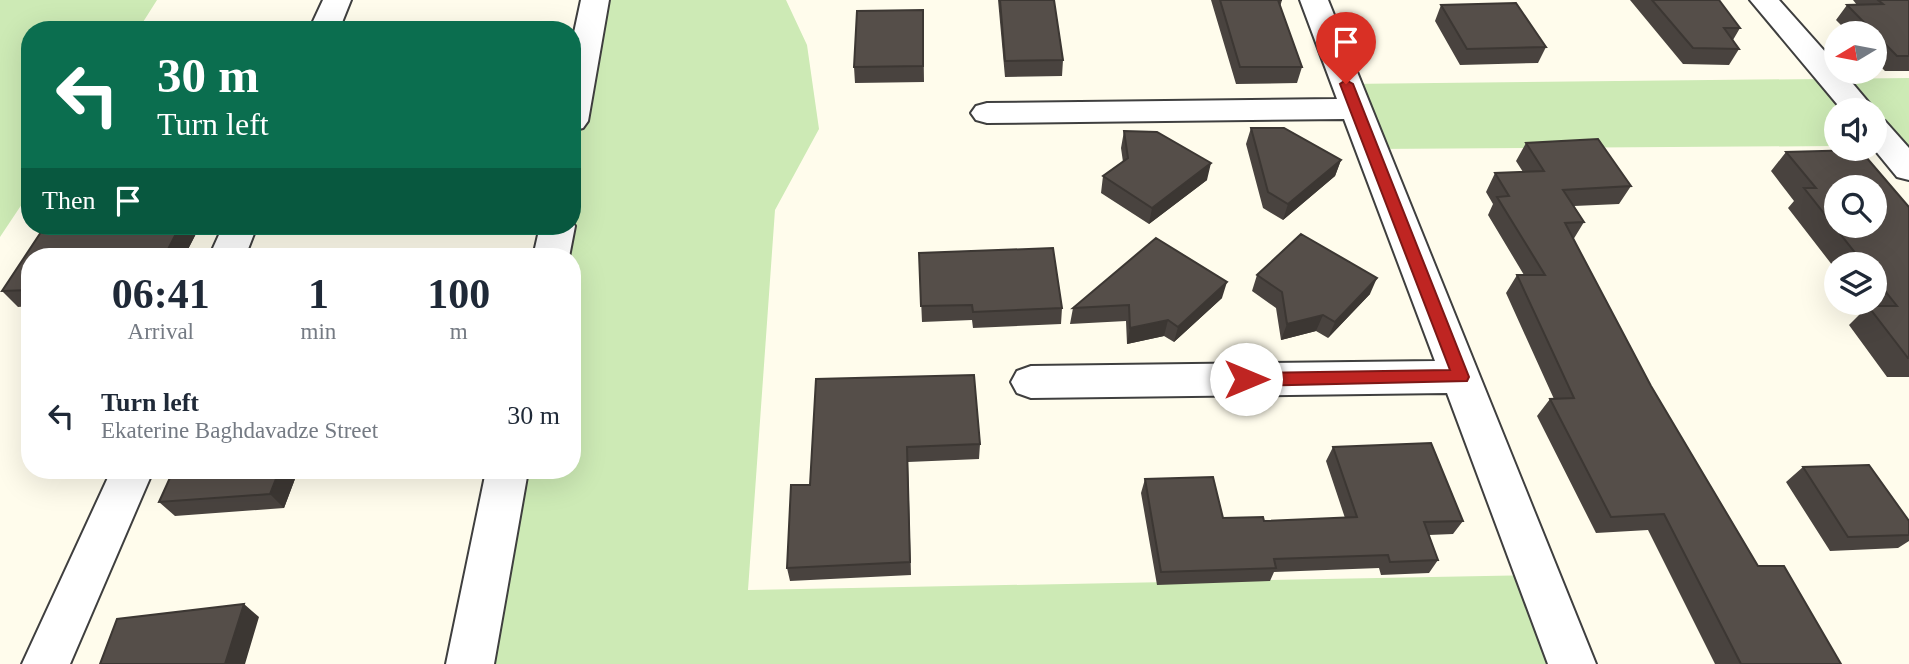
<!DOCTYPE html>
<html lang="en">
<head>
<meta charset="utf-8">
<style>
	body { margin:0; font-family:Georgia,serif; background:#f2f2f3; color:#1f2937; height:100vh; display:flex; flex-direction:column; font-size:26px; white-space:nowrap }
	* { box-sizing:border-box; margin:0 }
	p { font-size:23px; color:#747a83 }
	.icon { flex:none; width:38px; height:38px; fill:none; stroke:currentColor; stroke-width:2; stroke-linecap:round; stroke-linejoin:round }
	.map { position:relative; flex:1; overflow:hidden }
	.panel { position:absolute; left:21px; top:248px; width:560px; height:231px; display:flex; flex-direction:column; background:#fff; border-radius:28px; box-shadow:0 7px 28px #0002 }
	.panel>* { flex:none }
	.hud { position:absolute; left:21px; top:21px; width:560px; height:214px; border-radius:28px; box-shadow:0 7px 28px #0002; background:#0b6e4f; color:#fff; overflow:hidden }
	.needle { width:46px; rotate:260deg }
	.tools { position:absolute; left:1824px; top:21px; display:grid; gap:14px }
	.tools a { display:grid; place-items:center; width:63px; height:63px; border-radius:50%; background:#fff; box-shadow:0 7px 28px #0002; font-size:35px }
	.pin { position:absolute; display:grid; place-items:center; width:60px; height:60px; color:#fff; margin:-72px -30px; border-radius:50% 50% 50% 0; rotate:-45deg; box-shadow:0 0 7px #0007 }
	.pin .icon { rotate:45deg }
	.me { position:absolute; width:77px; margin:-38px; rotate:90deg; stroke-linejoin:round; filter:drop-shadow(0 0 5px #0008) }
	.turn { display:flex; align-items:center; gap:24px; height:147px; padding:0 21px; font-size:32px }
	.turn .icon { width:91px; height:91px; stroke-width:2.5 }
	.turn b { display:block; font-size:49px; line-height:60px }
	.then { display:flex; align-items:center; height:66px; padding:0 21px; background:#0003; gap:14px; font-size:26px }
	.eta { display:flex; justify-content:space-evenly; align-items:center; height:119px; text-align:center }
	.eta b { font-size:42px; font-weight:800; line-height:49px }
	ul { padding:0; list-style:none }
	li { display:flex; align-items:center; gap:21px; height:98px; padding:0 21px }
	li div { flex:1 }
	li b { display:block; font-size:26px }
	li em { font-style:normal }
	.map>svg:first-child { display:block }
	.green { fill:#cdeab5 }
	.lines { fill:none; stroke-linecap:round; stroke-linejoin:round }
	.street-casing { stroke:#3f3f3f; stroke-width:4 }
	.street { fill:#fff; fill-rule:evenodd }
	.wall { fill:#49433f }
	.shaded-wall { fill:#3c3733 }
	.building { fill:#554e49; stroke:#3c3733; stroke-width:2; fill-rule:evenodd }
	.route { fill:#bf2522; stroke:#7c1816; stroke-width:2 }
</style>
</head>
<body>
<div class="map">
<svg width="1909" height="664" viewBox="0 0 1909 664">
	<rect width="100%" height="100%" fill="#fffcec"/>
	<path class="green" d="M0,0h157l-19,30h-108v162l-30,45z
		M595,0h191l21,45 12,84 -44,81 -27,380 790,-15 34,89h-1102l37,-193h65v-214h-21l6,-31h15v-105z
		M1909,78v68h-35v-36h-38v36l-464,3 -26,-65z"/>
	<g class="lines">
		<g class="street-casing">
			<path id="street" d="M323,0h28l-12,30h-30z
				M581,0h28l-21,121 -5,7 -11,3v-89z
				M1300,0h28l268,664h-48l-101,-271 -416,5 -14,-5 -6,-11 6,-11 14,-5 404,-5 -91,-242 -357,4 -11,-3 -5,-7 5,-7 11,-3 350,-4z
				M1750,0h29l57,64v8h7l32,38 -1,1 -32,-1z
				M1874,118l11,3 24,27v32l-12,-3 -23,-28z
				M572,222l3,4 -6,31h-36l7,-31h32z
				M223,226h34l-12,31h-36z
				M111,471h42l-83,193h-48z
				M486,471h42l-34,193h-48z"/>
		</g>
		<use href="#street" class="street"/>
	</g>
	<path class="wall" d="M998,0h56l9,60 -1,16 -57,1z
		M1211,0h71l-2,7 22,60 -5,16 -61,1z
		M1630,0h89l21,28 -7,12 6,9 -10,16 -46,-1z
		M1853,0h56v71h-24l-11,-11v-27h-25l-13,-13 11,-15h10z
		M1441,5l105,42 -8,16 -78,2 -25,-44z
		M923,10l1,72 -69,1 -1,-16z
		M1251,128l90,32 -6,16 -52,44 -20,-12 -17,-64z
		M1124,131l83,49 -58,44 -48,-31 2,-17 20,-14 -2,-14z
		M1526,143l105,43 -12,18 -45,2 10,16 -11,18 78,146 107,180 83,98h-126l-67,-134 -52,3 -59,-117 13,-17h4l-48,-106 11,-18h7l-36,-60 5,-11 -7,-12 9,-19 28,-1 -7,-11z
		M1786,152l123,55v170h-22l-38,-52 16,-16 -4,-6h13v-39h-38v6l-48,-62 6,-7 -23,-30z
		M45,226h155l-16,31h-154v49l-12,1 -16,-16z
		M919,253l143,55 -1,16 -88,4 -1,-8 -50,2z
		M1257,275l113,19 -42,44 -12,-7 -35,9 -5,-32 -24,-17z
		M1222,298l-48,44 -10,-6 -37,8 -1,-23 -56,3 3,-16z
		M816,379l164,65 -1,15 -71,3 3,113 -121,6 -3,-13 23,-83z
		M1333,447l130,74 -10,13 -24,1 9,25 -9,13 -48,2 -2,-7 -105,4 -4,9 -113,4 -16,-92 4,-14 78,39 41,3 81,-3 -19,-57z
		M1803,467l106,54v20l-11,7 -68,3 -44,-69z
		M173,471h125l-14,37 -109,8 -16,-14z"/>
	<path class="shaded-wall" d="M1341,160l-6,16 -52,44 5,-16z
		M1211,163l-4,17 -58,44 3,-16z
		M180,226h20l-16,31h-20z
		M1377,278l-7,16 -42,44 7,-16z
		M1227,282l-5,16 -48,44 4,-15z
		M1323,315l-7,16 -35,9 6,-16z
		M1168,320l-4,16 -37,8 3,-16z
		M279,471h19l-14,37 -14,-14z
		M244,604l15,13 -14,47h-20z"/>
	<path class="building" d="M1000,0h54l9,60 -58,1z
		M1220,0h62h-4l24,67h-62z
		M1652,0h67l21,28h-16l15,21 -46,-1z
		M1878,0h31v56h-12l-50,-51 36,-1z
		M1516,3l30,44 -79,2 -26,-44z
		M923,10v56l-69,1 3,-56z
		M1251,128h33l57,32 -53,44 -20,-12z
		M1124,131l33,1 54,31 -59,45 -49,-32 25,-18z
		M1598,139l33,47 -68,4 21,32 -19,1 86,163 107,180h26l57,98h-100l-77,-150 -53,3 -61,-118 24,-1 -57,-123h28l-48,-78 12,-1 -14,-23 49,-2 -18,-28z
		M1860,150l49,57v151h-1l-40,-52h29l-23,-29v-13h-10l-60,-76h12l-30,-36zM1836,187h38v39h-38z
		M45,226h135l-16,31h-134v33l-28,1z
		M1301,234l76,44 -42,44 -12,-7 -36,9 -5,-32 -25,-17z
		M1156,238l71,44 -49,45 -10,-7 -38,8 -1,-23 -56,3z
		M1053,248l9,60 -89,4 -1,-7 -51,1 -2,-53z
		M974,375l6,69 -73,3 3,115 -123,6 4,-83h19l6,-106z
		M1431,443l32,78 -39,1 14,38 -48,2 -2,-7 -114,4 2,9 -115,4 -16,-93 68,-2 10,41 40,-1 1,4 93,-4 -24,-70z
		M1869,465l40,56v14l-61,2 -45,-70z
		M173,471h106l-9,23 -111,8z
		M244,604l-19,60h-125l17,-45z"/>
	<path class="route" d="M1346,80l7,4 116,293 -2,4 -221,5 -6,-2 -3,-5 3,-4 6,-2 204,-3 -110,-286z"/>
</svg>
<div class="tools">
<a><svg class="needle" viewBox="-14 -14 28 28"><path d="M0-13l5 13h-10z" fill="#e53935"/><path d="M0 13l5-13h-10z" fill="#747a83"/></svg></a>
<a><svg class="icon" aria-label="sound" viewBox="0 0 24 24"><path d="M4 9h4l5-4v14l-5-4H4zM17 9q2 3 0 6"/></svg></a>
<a><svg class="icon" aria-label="search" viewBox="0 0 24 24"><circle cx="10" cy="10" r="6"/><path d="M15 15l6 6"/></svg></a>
<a><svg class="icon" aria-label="layers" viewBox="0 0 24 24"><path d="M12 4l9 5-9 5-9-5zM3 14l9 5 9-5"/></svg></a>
</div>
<div class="pin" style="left:1346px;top:84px;background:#d93025"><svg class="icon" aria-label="arrive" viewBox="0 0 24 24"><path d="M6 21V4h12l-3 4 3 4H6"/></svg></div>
<svg class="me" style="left:1246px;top:379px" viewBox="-20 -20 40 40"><circle r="19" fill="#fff"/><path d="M0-13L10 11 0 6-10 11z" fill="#bf2522"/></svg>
<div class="hud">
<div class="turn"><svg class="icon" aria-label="left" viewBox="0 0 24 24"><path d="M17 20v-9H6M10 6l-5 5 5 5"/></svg><div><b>30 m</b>Turn left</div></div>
<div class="then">Then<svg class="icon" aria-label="arrive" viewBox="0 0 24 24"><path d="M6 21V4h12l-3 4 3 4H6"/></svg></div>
</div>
<section class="panel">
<div class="eta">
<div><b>06:41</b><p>Arrival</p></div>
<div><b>1</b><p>min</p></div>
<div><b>100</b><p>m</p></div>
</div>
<ul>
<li><svg class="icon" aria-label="left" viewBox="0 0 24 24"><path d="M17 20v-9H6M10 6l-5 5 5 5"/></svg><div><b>Turn left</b><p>Ekaterine Baghdavadze Street</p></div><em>30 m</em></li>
</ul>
</section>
</div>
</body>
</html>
